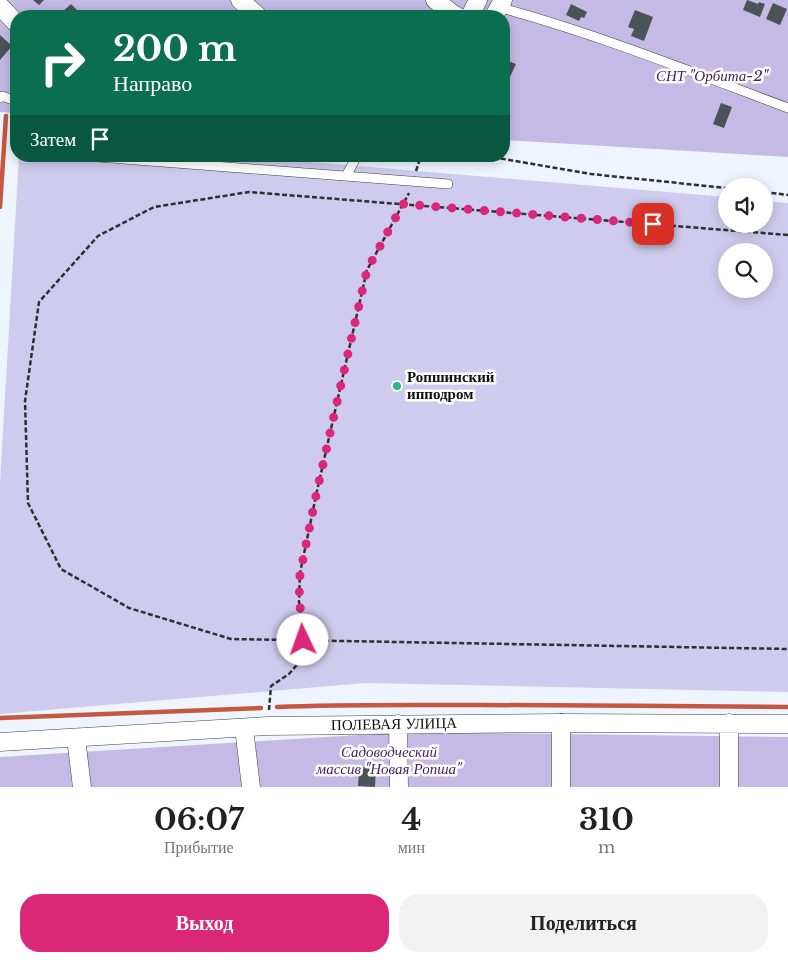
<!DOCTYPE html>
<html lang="ru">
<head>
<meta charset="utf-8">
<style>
	body { margin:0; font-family:"Libre Baskerville",serif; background:#f2f2f2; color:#222; height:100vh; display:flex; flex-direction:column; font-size:19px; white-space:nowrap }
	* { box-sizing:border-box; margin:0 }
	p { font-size:16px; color:#767676 }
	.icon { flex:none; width:28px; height:28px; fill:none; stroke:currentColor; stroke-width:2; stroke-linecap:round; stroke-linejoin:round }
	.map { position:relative; height:787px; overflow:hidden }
	.sheet { display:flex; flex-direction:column; background:#fff; flex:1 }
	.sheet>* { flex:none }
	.hud { position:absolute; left:10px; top:10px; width:500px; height:152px; border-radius:20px; box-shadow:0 2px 12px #0003; background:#0b6e4f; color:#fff; overflow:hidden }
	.fabs { position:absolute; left:718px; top:178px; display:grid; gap:10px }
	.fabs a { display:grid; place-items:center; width:55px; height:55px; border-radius:50%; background:#fff; box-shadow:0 2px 12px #0003; font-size:25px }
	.pin { position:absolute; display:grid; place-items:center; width:42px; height:42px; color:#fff; margin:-21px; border-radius:10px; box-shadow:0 2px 8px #0006 }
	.me { position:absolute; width:55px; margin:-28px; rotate:357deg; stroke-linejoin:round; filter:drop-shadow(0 0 4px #0008) }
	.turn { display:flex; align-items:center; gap:18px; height:105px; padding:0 20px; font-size:22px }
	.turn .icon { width:65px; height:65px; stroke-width:2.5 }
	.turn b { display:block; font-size:35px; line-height:42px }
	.then { display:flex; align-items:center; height:48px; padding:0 20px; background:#0003; gap:10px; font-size:19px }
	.eta { display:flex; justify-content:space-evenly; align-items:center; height:85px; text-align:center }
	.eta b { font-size:30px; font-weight:700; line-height:35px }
	.button { display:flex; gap:10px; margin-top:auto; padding:10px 20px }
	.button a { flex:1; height:58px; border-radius:20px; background:#db2777; color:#fff; font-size:20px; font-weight:700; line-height:58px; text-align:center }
	.button a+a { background:#f2f2f2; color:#222 }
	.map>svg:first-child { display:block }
	.green { fill:#c5bae6 }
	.pitch { fill:#cfcbee; fill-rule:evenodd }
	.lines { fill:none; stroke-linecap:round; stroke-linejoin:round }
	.stream { stroke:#c55841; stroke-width:4.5 }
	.building { fill:#4a5355 }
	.lane-casing { stroke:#404040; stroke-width:10 }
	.street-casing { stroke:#404040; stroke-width:19 }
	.path { stroke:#2f2f2f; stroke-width:2.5; stroke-dasharray:5 2.5; stroke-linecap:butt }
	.lane { stroke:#fff; stroke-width:9 }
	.street { stroke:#fff; stroke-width:18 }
	.route { stroke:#db2777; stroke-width:9; stroke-dasharray:0 16.2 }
	.poi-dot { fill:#2db58f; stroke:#fff; stroke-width:2 }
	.labels { text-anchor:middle; stroke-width:5; stroke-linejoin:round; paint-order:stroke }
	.park-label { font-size:15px; font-style:italic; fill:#452161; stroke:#fff }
	.poi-label { font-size:15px; font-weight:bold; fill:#0d0d0d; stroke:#fff; text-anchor:start }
	.street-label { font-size:15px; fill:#0d0d0d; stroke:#fff }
</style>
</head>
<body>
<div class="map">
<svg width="788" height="787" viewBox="0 0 788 787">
	<rect width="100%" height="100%" fill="#eef5fe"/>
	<path class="green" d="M0,0h788v157l-284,-17v-124h-488v97l-16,-1z
		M408,732l380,5v50h-788v-30z"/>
	<path class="pitch" d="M19,156h221l486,41v27h38v-23l24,2v489l-423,-9 -365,31v-231zM726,251h38v38h-38z"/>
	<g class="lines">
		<path class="stream" d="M0,207l6,-91
			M277,707c67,-3 134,-2 201,-2 103,0 207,1 310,2
			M0,718l261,-10"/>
	</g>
	<path class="building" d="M33,0h11l-5,5z
		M747,0l11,4 1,-2 6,2 -5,13 -17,-7z
		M773,3l14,6 -7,16 -14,-6z
		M71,4l12,12h-21l-2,-2z
		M571,4l16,8 -3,6 -3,-1 -2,4 -13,-6z
		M91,10l6,6h-13z
		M635,10l18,7 -9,24 -13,-5 3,-7 -6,-2z
		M0,35l12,11 -12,14z
		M504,59l12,5 -9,19 -3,-1z
		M721,103l11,4 -8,21 -11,-4z
		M359,767l17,1 -1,19 -17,-1z"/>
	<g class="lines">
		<g class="lane-casing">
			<path id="lane" d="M498,7c99,27 194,65 290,101
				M0,98l2,-2 14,5
				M85,156l363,28
				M346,176l11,-20"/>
		</g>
		<g class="street-casing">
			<path id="street" d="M240,0l18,16
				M435,0l18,14 4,2
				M0,6l16,17
				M470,16l8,-16
				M494,16l9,-16
				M398,724l1,63
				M244,728l7,59
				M76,738l6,49
				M0,742l268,-16 293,-3 227,1
				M561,787v-64
				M729,787v-64"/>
		</g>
		<path class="path" d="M486,156l105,18 135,14
			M416,171l5,-15
			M764,192l24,3
			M788,235l-539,-43 -95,15 -56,29 -59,66 -14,99 3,102 33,66 68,39 102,31 557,10
			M269,710l2,-24 18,-12 13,-15 2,-32 -5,-25 1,-29 17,-82 25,-111 25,-110 42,-77"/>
		<use href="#lane" class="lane"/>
		<use href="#street" class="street"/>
	</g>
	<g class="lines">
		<path class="route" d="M303,640l1,-13 -5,-25 1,-28 17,-83 25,-111 25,-110 36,-66 250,20"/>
	</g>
	<circle class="poi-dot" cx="397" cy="386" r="5"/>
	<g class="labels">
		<g class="park-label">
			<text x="712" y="81">СНТ "Орбита-2"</text>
			<text x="389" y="757">Садоводческий<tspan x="389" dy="17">массив "Новая Ропша"</tspan></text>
		</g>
		<g class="poi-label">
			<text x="407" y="382">Ропшинский<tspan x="407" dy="17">ипподром</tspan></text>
		</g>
		<g class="street-label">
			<text transform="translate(394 724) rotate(-1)" y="5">ПОЛЕВАЯ УЛИЦА</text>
		</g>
	</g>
</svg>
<div class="fabs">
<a><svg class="icon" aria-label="sound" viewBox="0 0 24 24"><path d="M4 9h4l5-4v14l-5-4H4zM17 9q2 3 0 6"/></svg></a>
<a><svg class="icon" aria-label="search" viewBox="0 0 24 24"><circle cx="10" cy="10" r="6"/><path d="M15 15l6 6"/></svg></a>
</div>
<div class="pin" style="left:653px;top:224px;background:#d93025"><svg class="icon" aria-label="arrive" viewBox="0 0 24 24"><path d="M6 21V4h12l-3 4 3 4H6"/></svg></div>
<svg class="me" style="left:303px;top:640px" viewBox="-20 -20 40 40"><circle r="19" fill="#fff"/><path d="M0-13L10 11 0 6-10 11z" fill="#db2777"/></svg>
<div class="hud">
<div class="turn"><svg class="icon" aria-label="right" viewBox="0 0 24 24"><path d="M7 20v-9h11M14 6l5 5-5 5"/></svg><div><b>200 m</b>Направо</div></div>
<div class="then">Затем<svg class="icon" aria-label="arrive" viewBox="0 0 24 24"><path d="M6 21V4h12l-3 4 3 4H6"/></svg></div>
</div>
</div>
<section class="sheet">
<div class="eta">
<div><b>06:07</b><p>Прибытие</p></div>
<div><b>4</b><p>мин</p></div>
<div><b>310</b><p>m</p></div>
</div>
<div class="button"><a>Выход</a><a>Поделиться</a></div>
</section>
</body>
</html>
